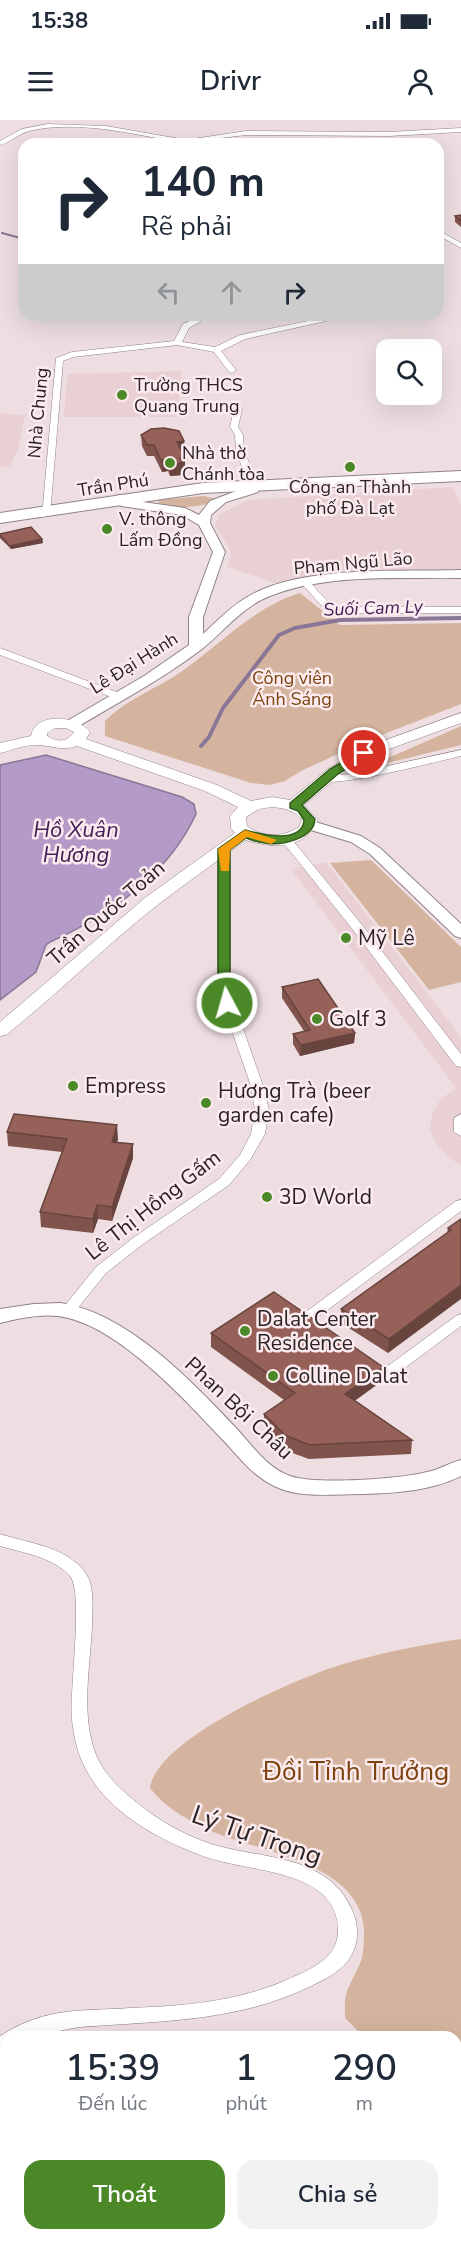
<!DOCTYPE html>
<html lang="vi">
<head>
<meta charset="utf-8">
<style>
	body { margin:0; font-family:"Nunito Sans",sans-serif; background:#f2f2f3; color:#1f2937; height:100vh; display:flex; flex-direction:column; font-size:22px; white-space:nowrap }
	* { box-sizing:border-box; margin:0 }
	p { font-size:20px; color:#747a83 }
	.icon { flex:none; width:33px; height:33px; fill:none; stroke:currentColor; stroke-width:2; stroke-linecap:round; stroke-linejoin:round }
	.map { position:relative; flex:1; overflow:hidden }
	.panel { position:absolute; left:0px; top:1911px; width:462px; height:210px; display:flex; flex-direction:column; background:#fff; border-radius:18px 18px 0 0; box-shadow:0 6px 24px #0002 }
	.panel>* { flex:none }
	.top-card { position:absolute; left:18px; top:18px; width:426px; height:183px; border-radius:18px; box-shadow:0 6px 24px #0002; background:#fff; color:#1f2937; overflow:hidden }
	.tools { position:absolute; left:376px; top:219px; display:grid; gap:12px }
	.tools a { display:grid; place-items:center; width:66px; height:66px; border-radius:12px; background:#fff; box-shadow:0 6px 24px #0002; font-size:30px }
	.pin { position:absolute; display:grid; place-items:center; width:51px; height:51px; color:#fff; margin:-26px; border:3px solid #fff; border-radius:50%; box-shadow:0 2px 6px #0007 }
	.me { position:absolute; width:66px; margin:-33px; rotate:354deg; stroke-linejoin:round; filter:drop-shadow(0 0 4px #0008) }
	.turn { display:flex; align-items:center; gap:21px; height:126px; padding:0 24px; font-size:27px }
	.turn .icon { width:78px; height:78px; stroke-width:2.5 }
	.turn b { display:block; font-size:42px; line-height:51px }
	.lanes { display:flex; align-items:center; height:57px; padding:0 24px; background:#0003; justify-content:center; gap:30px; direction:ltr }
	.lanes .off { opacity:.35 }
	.eta { display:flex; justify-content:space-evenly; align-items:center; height:102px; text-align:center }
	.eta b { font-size:36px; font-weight:600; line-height:42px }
	.cta { display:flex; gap:12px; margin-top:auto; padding:12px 24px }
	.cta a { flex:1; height:69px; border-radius:18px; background:#4b8928; color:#fff; font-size:24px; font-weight:600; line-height:69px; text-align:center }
	.cta a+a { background:#f2f2f3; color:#1f2937 }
	.status { display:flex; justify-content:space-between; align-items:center; height:42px; padding:0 30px; background:#fff; direction:ltr }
	.status svg { height:16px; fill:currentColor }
	header { display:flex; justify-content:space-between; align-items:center; height:78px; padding:0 24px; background:#fff; font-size:27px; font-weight:600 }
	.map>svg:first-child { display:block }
	.built { fill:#e9d0d5 }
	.green { fill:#d4b49e }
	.water { fill:#b49ac7; stroke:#8a7696; stroke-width:1.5 }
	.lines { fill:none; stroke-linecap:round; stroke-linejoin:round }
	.stream-far1 { stroke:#8a7696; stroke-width:2 }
	.stream { stroke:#8a7696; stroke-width:4 }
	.minor-casing { stroke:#918285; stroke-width:1 }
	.tertiary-casing { stroke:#918285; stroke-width:2 }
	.secondary-casing { stroke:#918285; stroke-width:1 }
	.primary-casing { stroke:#918285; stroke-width:2 }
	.minor { fill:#fff; fill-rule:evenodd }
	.tertiary { fill:#fff; fill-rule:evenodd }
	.secondary { fill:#fff; fill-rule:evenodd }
	.primary { fill:#fff; fill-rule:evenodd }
	.wall { fill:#80534c }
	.shaded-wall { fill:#68443e }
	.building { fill:#956158; stroke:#68443e; stroke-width:1.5 }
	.route { fill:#4b8928; stroke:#31591a; stroke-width:1.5 }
	.slow { fill:#f59e0b }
	.poi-dot { fill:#4b8928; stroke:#fcebee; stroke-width:2 }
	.labels { text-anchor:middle; stroke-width:5; stroke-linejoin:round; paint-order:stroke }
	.far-poi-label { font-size:18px; fill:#292325; stroke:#fcebee; text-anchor:start }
	.far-street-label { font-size:18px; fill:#292325; stroke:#fcebee }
	.far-water-label { font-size:18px; font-style:italic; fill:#432158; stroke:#fcebee }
	.far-park-label { font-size:18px; fill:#7c430f; stroke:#fcebee }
	.street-label { font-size:21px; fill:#292325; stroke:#fcebee }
	.poi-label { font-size:21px; fill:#292325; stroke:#fcebee; text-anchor:start }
	.water-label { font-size:22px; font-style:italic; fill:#432158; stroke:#fcebee }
	.near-park-label { font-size:26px; fill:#7c430f; stroke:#fcebee }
	.near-street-label { font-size:26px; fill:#292325; stroke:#fcebee }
</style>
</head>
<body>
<div class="status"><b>15:38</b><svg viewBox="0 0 49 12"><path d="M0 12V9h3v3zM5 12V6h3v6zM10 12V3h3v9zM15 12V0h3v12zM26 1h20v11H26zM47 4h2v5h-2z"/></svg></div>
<header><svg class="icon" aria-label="menu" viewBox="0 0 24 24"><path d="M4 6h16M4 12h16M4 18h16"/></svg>Drivr<svg class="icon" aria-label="person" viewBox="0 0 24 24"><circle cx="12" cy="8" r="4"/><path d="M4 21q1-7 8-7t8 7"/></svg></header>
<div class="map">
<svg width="461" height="2121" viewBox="0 0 461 2121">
	<rect width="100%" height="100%" fill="#eedee1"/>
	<path class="built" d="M181,251l-3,46h-114l3,-43z
		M0,293l25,2 -7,34 -8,18 -10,-1z
		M453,367l8,18v65l-93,4 -90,10 -51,-17 4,-10 -1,-7 -15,-25 3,-10 29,-15z
		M326,742l135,175v128l-12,-7 -13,-14 -6,-16 2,-15 9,-14 15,-11 -165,-219z"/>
	<path class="green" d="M204,376l12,3c-14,10 -41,10 -57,4l-1,-3z
		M300,473l40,32 121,-2v81l-95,37 -65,30 -16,10 -15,4 -19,-2 -146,-47v-15c21,-21 48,-31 73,-47 40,-27 75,-67 122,-81z
		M461,606v19l-98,24z
		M371,740l90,87v35l-32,8 -99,-127z
		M461,1519v416h-5v-18h-84l-13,-5 -14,-14c0,-6 0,-13 0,-18 2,-14 11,-26 16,-39 3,-8 3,-23 3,-32 -4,-64 -100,-77 -146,-95 -25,-11 -51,-24 -68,-46 6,-49 145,-109 190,-123 40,-12 80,-20 121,-26z"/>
	<path class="water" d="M46,635l136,42 12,7 2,10c-28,61 -86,101 -146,128l-4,3 -10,27 -36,28v-235z"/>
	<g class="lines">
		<path class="stream-far1" d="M2,113l22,6"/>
		<path class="stream" d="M201,626l8,-9 14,-29 56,-73 16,-7 45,-8 121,-2"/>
		<g class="minor-casing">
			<path id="minor" d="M48,4l58,2 80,14 60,-9 143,1 72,-4v4l-72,4 -143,-1 -75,9 5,-2c-46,-9 -101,-22 -147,-11 -11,3 -18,11 -29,14v-4l22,-12z
				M438,110l23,13v5l-23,-13z
				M202,195h10l-23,13 -7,14 33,5 25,-12 97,-20h16l-108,24 -24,12 15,19 -4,3 -3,-1 -15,-20 -37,-7 -104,12 -10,4 -13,154 -8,2 14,-159 16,-6 102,-11 9,-17z
				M238,286l4,3 -4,18 5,8 1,15 14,35 -5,3 -5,-3 -12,-35 -1,-15 -5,-8 4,-18z
				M305,459l3,1 20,22 12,5h121v6h-123l-16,-7 -22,-24z
				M0,528l122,46 1,2 -1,2h-8l-114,-43z
				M461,630v6c-22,5 -133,34 -144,24l5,-3 29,-3z
				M286,716l4,1 72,88 99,129v13l-5,-1 -102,-135 -72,-90v-4z
				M224,726l6,3v142l32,92 7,27 -4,24 -15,26 -21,25 -86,59 -37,29 -33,41h-10l-2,-3 2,-3 33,-41 37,-29 86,-59 21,-24 11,-21 4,-24 -5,-27 -32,-92v-142z
				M461,994v22l-7,-4v-14z
				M461,1080v11l-147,109 5,5 -2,3 -5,2 -13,-7 -2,-3 2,-3 157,-116z
				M461,1194v12l-71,53h-10l-20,-16 2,-4 5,-1 18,10 71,-52z
				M0,1414c24,8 55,11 75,28 7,5 12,12 15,20 4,14 2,31 2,45 -2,41 -12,91 5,130 8,18 24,33 39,45 22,18 48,33 75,42 48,15 116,10 140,64 6,11 8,26 4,39 -7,21 -25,30 -44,39 -73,36 -151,35 -231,41 -17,2 -32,8 -49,10 -8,1 -17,0 -25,0v15l-6,3v-19c5,-2 7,-5 12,-7 13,-7 27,-12 41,-15 25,-5 51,-4 77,-6 52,-2 108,-6 156,-28 23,-10 52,-21 52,-49 1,-56 -74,-59 -114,-69 -14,-3 -28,-8 -41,-14 -35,-15 -74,-39 -94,-73 -10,-17 -15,-35 -17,-55 -3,-28 12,-127 -2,-144 -17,-19 -46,-23 -70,-30z
				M0,2070l6,2v26l-6,-2z
				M23,2115h23l3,6h-23z"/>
		</g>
		<g class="tertiary-casing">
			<path id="tertiary" d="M253,361l6,4 -1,7 -32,10 -15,13 -1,8 15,29 -22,65v17c14,-13 28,-28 46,-38 53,-31 151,-24 212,-26v8c-62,1 -133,-5 -191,18 -29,11 -48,38 -72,56 -38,28 -80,51 -121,75h-10l-2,-3 2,-3 77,-45 45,-31v-28l24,-65 -14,-27 -17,-10 -61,-9 -5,-8 2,-3h8l3,5 56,8 14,7 11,-14 37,-14 2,-5z
				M309,700l52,16 19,12 81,76v14l-6,-2 -85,-82 -19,-12 -47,-14 -3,-3 3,-3z
				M60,1183c66,9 132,78 176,125 16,17 31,40 54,48 25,9 110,3 137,-4 12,-2 22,-9 34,-12v16c-30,15 -65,17 -98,18 -30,0 -62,5 -89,-8 -23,-11 -37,-32 -54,-49 -36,-39 -100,-107 -152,-119 -22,-6 -47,0 -68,5v-14l34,-5z"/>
		</g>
		<g class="secondary-casing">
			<path id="secondary" d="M461,593v10l-91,33 -30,19 -36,30 14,14c-11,30 -45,30 -72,21 -42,31 -85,60 -125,95 -38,33 -75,68 -115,100l-6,1v-14l146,-125 89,-64 -4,-5 -1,-12 8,-9 -33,-16 -128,-45c-15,5 -24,0 -39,-1 -13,-1 -25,5 -38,8v-10l31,-7c5,-25 47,-20 59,-4l-4,7 131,46 34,16 21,-4 18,3 38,-31 30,-19zM55,608h11l8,4c-7,11 -17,10 -27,4v-3zM272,687c12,1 21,3 30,12l-3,8c-17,11 -36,11 -52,-1l-1,-9 13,-8z"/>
		</g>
		<g class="primary-casing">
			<path id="primary" d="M461,351v10l-258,12 -203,30v-10l203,-30z"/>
		</g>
		<use href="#minor" class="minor"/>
		<use href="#tertiary" class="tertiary"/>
		<use href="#secondary" class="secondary"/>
		<use href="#primary" class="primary"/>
	</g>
	<path class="wall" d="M461,95v12l-6,-5v-6z
		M141,315l43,6 1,11 -2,1 2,17h-3v5l-12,1 -2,-5 -6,1 -8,-16h-7l-5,-10z
		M0,415l42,4 1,4 -32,6 -11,-11z
		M282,867l73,46 -1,10 -54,13 -7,-12v-10l11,-3 -22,-33z
		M7,1012l111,7 -1,3 16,2v14l-21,63 -14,-2 -5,14 -52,-6 -1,-15 22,-60 -54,-6z
		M461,1099l-73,134 -47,-30v-14l106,-76 1,-5z
		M211,1213l171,48 -27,19 57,40 -1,14 -102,5 -25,-9 -20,-22v-14l20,-14 -73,-53z"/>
	<path class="shaded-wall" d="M184,321l1,11 -8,2v-12z
		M180,338h5v12h-3v5l-12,1v-11z
		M161,340h7v11l-6,1z
		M42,419l1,4 -32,6 -1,-3z
		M355,913l-1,10 -54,13 1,-11z
		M117,1005l1,14 -6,17v-14z
		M133,1024v14l-21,63v-14z
		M97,1085l1,14 -5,14v-14z
		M461,1165v14l-73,54 1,-14z
		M383,1247l-1,14 -37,27v-14z"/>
	<path class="building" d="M461,95v6l-6,-5z
		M164,308l15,3 5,10 -7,1 8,16h-5l2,5 -12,2 -2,-5h-7l-7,-15h-7l-6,-10 10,-6z
		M31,407l11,12 -32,7 -10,-11v-1z
		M318,859l37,54 -54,12 -8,-11 17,-4 -28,-43z
		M14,994l103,11 -5,17 21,2 -21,63 -15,-2 -4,14 -53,-7 27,-73 -60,-7z
		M461,1099v66l-72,54 -48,-30 110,-79 -3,-2z
		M274,1172l109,75 -38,27 67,46 -103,5 -24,-10 -21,-21 31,-21 -84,-60z"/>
	<path class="route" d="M364,629l6,4 -2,2 -30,19 -36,31 13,14c-1,20 -34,27 -50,24 -7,0 -13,-3 -19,-5l-16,12v141l4,12 -7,4 -4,-2 -5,-14v-142l27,-19c15,4 57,15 59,-10l-6,-9 -8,-3v-5l40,-34z"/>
	<path class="slow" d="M245,710l32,10 -6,4 -24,-7 -17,13 -1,21h-8l-3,-22z"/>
	<g class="poi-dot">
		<circle cx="122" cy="275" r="6"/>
		<circle cx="170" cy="343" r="6"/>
		<circle cx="350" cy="347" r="6"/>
		<circle cx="107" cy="409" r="6"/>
		<circle cx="346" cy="818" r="6"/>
		<circle cx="317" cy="899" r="6"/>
		<circle cx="73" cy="966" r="6"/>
		<circle cx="206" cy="983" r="6"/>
		<circle cx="267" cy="1077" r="6"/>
		<circle cx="245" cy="1211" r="6"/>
		<circle cx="273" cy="1256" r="6"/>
	</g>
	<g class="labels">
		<g class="far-poi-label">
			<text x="134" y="271">Trường THCS<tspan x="134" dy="21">Quang Trung</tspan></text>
			<text x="182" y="339">Nhà thờ<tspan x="182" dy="21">Chánh tòa</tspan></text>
			<text x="350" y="373" text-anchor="middle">Công an Thành<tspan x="350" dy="21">phố Đà Lạt</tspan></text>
			<text x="119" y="405">V. thông<tspan x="119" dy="21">Lấm Đồng</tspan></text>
		</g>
		<g class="far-street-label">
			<text transform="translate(38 293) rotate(-85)" y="6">Nhà Chung</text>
			<text transform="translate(113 365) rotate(-9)" y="6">Trần Phú</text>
			<text transform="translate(353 443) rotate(-5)" y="6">Phạm Ngũ Lão</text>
			<text transform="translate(134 543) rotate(-32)" y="6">Lê Đại Hành</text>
		</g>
		<g class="far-water-label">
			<text transform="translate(373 488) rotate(-2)" y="6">Suối Cam Ly</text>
		</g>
		<g class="far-park-label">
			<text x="292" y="564">Công viên<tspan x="292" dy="21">Ánh Sáng</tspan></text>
		</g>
		<g class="street-label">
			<text transform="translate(106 793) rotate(-41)" y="7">Trần Quốc Toản</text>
			<text transform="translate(153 1085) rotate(-38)" y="7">Lê Thị Hồng Gấm</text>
			<text transform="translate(239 1288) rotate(43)" y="7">Phan Bội Châu</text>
		</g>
		<g class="poi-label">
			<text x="358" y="825">Mỹ Lê</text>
			<text x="329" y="906">Golf 3</text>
			<text x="85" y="973">Empress</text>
			<text x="218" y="978">Hương Trà (beer<tspan x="218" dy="24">garden cafe)</tspan></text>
			<text x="279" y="1084">3D World</text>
			<text x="257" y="1206">Dalat Center<tspan x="257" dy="24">Residence</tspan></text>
			<text x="285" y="1263">Colline Dalat</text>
		</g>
		<g class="water-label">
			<text x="76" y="717">Hồ Xuân<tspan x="76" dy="25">Hương</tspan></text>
		</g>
		<g class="near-park-label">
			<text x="356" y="1660">Đồi Tỉnh Trưởng</text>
		</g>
		<g class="near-street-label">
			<text transform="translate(257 1715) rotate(19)" y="9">Lý Tự Trọng</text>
		</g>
	</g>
</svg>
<div class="tools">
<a><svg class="icon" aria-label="search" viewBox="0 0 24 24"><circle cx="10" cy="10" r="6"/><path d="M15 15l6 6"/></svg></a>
</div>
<div class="pin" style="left:364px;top:633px;background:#d93025"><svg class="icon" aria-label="arrive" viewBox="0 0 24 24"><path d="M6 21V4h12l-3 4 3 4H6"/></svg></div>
<svg class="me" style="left:227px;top:883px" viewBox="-20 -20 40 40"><circle r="17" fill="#4b8928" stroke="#fff" stroke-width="3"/><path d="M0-11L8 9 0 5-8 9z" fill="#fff"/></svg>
<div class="top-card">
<div class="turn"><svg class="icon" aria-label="right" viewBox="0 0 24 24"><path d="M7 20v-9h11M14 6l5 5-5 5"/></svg><div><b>140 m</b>Rẽ phải</div></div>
<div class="lanes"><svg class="icon off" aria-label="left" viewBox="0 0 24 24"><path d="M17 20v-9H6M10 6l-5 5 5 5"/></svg><svg class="icon off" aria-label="ahead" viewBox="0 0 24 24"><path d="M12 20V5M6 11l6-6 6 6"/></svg><svg class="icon" aria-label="right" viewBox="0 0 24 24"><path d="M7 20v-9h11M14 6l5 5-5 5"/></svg></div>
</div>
<section class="panel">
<div class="eta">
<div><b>15:39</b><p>Đến lúc</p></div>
<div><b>1</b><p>phút</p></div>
<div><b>290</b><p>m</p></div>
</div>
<div class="cta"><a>Thoát</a><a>Chia sẻ</a></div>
</section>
</div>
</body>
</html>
